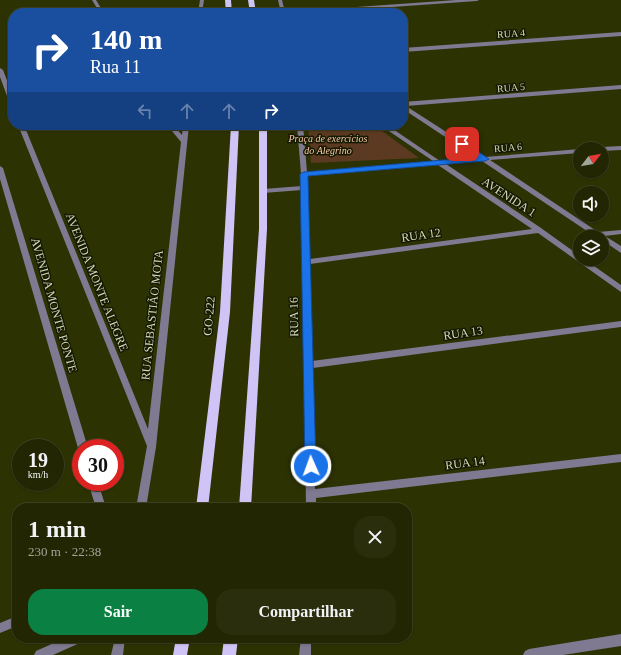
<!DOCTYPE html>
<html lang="pt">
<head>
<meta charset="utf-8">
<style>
	body { margin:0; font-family:"Times New Roman",serif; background:#2a2e0c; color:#f1f3f6; height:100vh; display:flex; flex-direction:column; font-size:15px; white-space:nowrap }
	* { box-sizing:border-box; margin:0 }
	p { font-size:13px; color:#a2a599 }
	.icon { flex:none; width:22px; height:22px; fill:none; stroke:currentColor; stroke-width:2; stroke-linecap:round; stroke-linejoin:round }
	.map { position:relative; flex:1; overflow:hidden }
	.sheet { position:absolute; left:12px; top:503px; width:400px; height:140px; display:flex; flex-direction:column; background:#222602; border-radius:16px; box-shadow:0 1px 3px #0004,0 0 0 1px #3f4324 }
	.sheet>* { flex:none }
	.top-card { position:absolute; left:8px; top:8px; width:400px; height:122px; border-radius:16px; box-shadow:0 1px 3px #0004,0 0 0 1px #3f4324; background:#1a4fa0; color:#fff; overflow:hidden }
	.needle { width:26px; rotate:59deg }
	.controls { position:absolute; left:573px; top:142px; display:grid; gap:8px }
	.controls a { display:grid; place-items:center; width:36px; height:36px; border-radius:50%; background:#222602; box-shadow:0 1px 3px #0004,0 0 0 1px #3f4324; font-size:20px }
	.speed { position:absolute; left:12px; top:439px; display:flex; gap:8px; font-size:20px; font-weight:700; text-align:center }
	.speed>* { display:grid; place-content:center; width:52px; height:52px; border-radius:50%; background:#222602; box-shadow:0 1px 3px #0004,0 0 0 1px #3f4324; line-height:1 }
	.speed small { font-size:10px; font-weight:400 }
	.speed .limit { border:6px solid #d22; background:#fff; color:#111 }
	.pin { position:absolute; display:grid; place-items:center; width:34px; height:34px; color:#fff; margin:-17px; border-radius:8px; box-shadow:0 2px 6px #0006 }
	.me { position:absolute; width:44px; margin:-22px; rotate:358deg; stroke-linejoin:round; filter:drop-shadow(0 0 3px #0008) }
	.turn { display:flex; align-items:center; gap:14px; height:84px; padding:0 16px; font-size:18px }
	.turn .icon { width:52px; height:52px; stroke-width:2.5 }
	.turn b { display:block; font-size:28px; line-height:34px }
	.lanes { display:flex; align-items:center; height:38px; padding:0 16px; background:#0003; justify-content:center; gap:20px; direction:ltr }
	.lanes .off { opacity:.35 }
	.round { display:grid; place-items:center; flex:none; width:42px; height:42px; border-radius:16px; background:#2a2e0c }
	.headline { display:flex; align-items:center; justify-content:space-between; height:68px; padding:0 16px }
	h1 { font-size:24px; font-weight:700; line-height:30px }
	.action { display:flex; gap:8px; margin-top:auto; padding:8px 16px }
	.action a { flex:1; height:46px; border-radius:16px; background:#0b8043; color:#fff; font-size:16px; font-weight:700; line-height:46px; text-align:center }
	.action a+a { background:#2a2e0c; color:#f1f3f6 }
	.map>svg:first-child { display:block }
	.green { fill:#5c3a21 }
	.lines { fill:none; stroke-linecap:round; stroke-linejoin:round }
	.street { fill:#7f7991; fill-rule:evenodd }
	.primary { fill:#d0c4f6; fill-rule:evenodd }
	.route { fill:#1a73e8; stroke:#114b97 }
	.labels { text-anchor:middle; stroke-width:3; stroke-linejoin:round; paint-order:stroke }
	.far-street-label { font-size:10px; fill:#d4dabb; stroke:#151902 }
	.far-park-label { font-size:10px; font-style:italic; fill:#fbcba9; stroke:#151902 }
	.street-label { font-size:12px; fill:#d4dabb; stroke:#151902 }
</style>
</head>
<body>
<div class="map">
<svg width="621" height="655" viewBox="0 0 621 655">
	<rect width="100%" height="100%" fill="#2d3203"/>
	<path class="green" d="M308,125h66l45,33 -108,5z"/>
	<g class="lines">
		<path class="street" d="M92,0h4l8,13h-4z
			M200,0h4l-2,13h-4z
			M278,0h4l3,12 171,-12h23l-2,1 -170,12h-26z
			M621,32v4l-218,16v-4z
			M0,68l3,2 10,26v10l-3,-2 -10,-27z
			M621,85v4l-215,17 79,51 95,-8v4l-90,7 108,72 23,-2v4l-16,2 16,10v7l-19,-13v-3h-6l-114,-76 -36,3 95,64 39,28v3h4l37,26v7l-83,-59 -228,31 2,97 309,-40v6l-308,41 2,121 306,-35v8l-305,36v10h-10l-4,-318 -39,3 -3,-2 3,-2 39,-3 -5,-61h6l4,47 126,-11 -53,-36h7l53,36 37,-3 -74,-49v-7zM438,165l94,64 -222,30 -3,-83z
			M18,125h6l124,304 33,-287 -14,-17h6l9,10 1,-10h6l-33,322 -10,61h-10l11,-62z
			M621,146v4l-19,1v-2h-3l3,-2z
			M0,166l3,2 85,280h-7v3l-3,-3 -78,-269z
			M88,482h10l8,26h-10z
			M17,616v10l-17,7v-10z
			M621,634v12l-58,9h-40l2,-4 4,-2z
			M65,638h18l-1,4 -29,13h-19l2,-4z
			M115,638h10l-2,17h-12z
			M301,638h10v17h-12z"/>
		<path class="primary" d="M225,0h6l1,13h-6z
			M248,0h6l2,13h-6z
			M231,125h8l-9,187 -22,196h-12l24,-196z
			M259,125h8v104l-16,279h-12l20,-279z
			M176,638h14l-3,17h-14z
			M224,638h14l-2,17h-14z"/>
	</g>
	<path class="route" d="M459,142h5l25,17 -4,2 -177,15 8,290 -1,3 -4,1 -4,-1 -2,-3 -5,-292 4,-2 174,-15 -19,-12z"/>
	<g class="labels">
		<g class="far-street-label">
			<text transform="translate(511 33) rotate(-4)" y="4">RUA 4</text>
			<text transform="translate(511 87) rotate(-5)" y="4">RUA 5</text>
			<text transform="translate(508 147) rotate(-5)" y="4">RUA 6</text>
		</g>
		<g class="far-park-label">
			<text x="328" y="142">Praça de exercícios<tspan x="328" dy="12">do Alegrino</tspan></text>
		</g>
		<g class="street-label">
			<text transform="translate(509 197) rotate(33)" y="4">AVENIDA 1</text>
			<text transform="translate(421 235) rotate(-8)" y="4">RUA 12</text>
			<text transform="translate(97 282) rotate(68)" y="4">AVENIDA MONTE ALEGRE</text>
			<text transform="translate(54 305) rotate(74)" y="4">AVENIDA MONTE PONTE</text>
			<text transform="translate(152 315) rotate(-84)" y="4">RUA SEBASTIÃO MOTA</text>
			<text transform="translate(209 316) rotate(-85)" y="4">GO-222</text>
			<text transform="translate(294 317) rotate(-91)" y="4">RUA 16</text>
			<text transform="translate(463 333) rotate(-8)" y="4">RUA 13</text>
			<text transform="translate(465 463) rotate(-7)" y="4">RUA 14</text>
		</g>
	</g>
</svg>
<div class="controls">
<a><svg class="needle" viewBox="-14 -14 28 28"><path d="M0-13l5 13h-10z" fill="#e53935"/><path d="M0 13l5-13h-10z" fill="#a2a599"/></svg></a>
<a><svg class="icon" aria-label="sound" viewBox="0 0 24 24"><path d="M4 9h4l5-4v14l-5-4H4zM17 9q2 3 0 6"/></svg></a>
<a><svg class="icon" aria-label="layers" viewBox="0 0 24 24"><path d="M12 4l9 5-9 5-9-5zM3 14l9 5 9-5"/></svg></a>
</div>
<div class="speed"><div>19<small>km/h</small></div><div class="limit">30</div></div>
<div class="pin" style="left:462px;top:144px;background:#d93025"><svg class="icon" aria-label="arrive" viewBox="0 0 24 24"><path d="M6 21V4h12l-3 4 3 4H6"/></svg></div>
<svg class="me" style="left:311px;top:466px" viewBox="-20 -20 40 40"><circle r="17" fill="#1a73e8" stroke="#fff" stroke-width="3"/><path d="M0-11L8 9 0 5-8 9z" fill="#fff"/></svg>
<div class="top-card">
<div class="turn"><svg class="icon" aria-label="right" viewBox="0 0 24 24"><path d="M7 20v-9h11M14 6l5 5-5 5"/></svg><div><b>140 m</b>Rua 11</div></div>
<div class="lanes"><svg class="icon off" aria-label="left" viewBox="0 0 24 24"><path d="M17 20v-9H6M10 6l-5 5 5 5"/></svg><svg class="icon off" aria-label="ahead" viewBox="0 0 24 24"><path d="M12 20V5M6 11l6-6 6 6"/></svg><svg class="icon off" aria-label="ahead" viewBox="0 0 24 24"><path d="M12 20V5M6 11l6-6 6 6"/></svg><svg class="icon" aria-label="right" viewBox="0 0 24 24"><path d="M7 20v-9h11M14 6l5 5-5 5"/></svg></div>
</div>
<section class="sheet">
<div class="headline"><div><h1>1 min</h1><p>230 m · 22:38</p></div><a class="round"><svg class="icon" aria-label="close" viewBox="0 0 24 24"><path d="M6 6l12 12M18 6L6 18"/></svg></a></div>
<div class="action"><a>Sair</a><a>Compartilhar</a></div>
</section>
</div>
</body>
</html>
